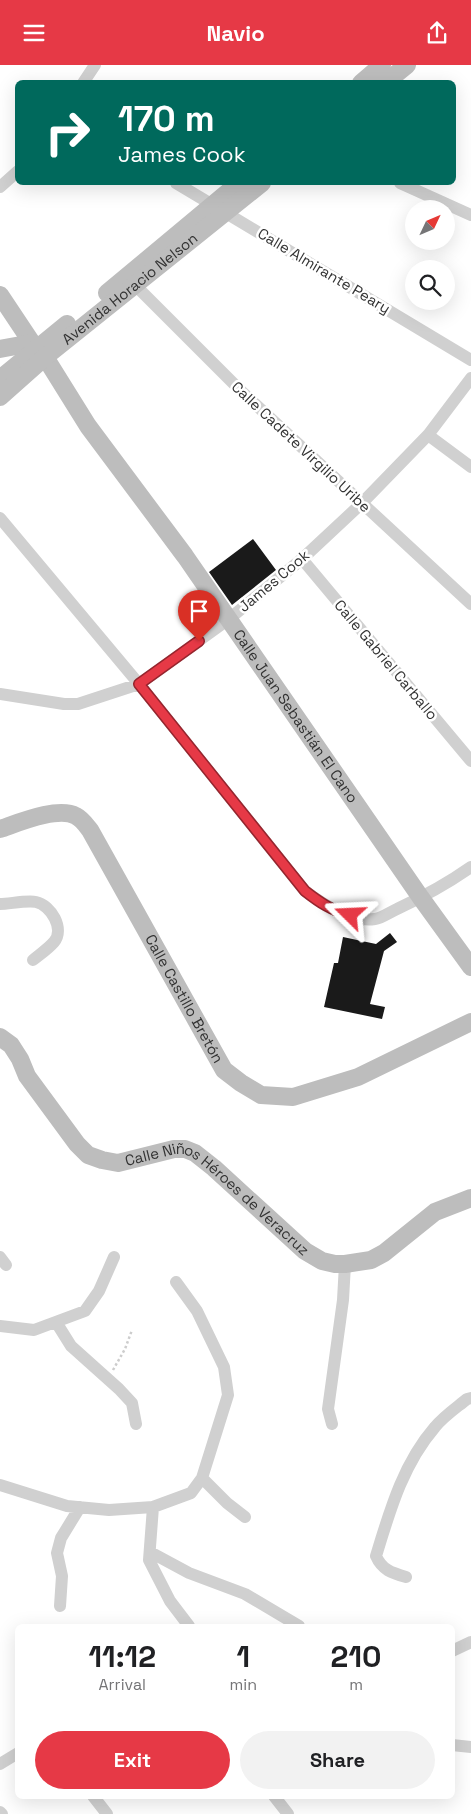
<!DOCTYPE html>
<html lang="en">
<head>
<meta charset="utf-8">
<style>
	body { margin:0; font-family:"Space Grotesk",sans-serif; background:#f2f2f2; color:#202124; height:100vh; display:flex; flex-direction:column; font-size:19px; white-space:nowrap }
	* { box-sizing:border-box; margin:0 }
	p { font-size:16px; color:#757577 }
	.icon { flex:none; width:28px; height:28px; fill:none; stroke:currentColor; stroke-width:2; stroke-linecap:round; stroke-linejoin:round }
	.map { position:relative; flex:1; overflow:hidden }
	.details { position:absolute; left:15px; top:1559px; width:440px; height:175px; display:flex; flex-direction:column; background:#fff; border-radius:8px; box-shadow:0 5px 20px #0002 }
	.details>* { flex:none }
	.hud { position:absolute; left:15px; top:15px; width:441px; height:105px; border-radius:8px; box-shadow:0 5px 20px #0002; background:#00695c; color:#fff; overflow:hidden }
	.needle { width:32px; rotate:46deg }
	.buttons { position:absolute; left:405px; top:135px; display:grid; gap:10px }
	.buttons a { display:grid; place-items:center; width:50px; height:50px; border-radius:50%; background:#fff; box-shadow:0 5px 20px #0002; font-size:25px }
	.pin { position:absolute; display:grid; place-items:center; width:42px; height:42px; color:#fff; margin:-51px -21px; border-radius:50% 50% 50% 0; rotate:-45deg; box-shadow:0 0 5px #0007 }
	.pin .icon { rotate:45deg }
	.me { position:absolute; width:55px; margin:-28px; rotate:291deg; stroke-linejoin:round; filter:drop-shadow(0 0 4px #0008) }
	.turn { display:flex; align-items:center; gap:18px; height:105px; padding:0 20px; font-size:22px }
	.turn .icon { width:65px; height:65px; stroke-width:2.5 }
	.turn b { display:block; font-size:35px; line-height:42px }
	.eta { display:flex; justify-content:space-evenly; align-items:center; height:85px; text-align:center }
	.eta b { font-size:30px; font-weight:700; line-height:35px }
	.cta { display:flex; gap:10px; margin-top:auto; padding:10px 20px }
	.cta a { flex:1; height:58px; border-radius:30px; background:#e63946; color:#fff; font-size:20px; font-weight:700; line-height:58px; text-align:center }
	.cta a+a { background:#f2f2f2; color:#202124 }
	header { display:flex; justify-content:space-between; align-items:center; height:65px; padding:0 20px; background:#e63946; color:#fff; font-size:22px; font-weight:700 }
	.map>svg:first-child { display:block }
	.building { fill:#1a1a1a }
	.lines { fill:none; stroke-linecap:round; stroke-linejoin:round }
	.path { stroke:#cdcdcd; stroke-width:2.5; stroke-dasharray:2.5 2.5; stroke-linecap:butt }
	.street { stroke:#d0d0d0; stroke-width:12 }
	.secondary { stroke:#bdbdbd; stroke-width:18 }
	.route-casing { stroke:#96252e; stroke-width:12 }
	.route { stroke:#e63946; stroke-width:9 }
	.labels { text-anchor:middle; stroke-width:5; stroke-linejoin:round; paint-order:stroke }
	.street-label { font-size:15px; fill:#333; stroke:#fff }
</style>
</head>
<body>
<header><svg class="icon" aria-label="menu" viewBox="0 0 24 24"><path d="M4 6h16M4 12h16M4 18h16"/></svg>Navio<svg class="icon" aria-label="share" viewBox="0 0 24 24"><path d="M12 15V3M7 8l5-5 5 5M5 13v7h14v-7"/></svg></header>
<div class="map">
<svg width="471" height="1749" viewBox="0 0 471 1749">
	<rect width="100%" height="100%" fill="#fff"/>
	<path class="building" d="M253,474l23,31 -44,35 -23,-33z
		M390,868l7,9 -13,9 -14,53 15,3 -3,12 -58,-12 10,-44h4l5,-26 33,7z"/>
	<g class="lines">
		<path class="path" d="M113,1305l12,-21 7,-19"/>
		<path class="street" d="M83,18l12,-18
			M176,118l295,177
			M400,118l71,32
			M0,122l18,-16
			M135,220l106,106 230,213
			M428,370l43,32
			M0,453l139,166 166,207c18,13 46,32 70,28 7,-1 15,-7 22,-10 26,-12 50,-25 74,-42
			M302,494l169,202
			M0,629l64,10h14l61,-20 90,-65 73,-60 60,-56 66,-68 43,-57
			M0,839c9,0 27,-4 36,-2 15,3 29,27 18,40 -6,7 -15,13 -21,18
			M0,1192l6,8
			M56,1257l15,24 48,43 13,14 4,21
			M0,1261l34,4 51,-19 14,-20 15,-34
			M332,1359l-4,-15 15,-109 2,-36
			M202,1413l25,25 18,14
			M0,1420l67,21 42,4 44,-3 38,-14 11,-15 26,-83 -4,-28 -27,-56 -21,-29
			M153,1442l-4,53 21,41 19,25
			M150,1487l39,21 56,21 54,32
			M406,1512c-14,-4 -24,-7 -30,-21 14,-46 27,-92 59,-129 9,-11 21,-19 32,-28l4,-1
			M60,1541l2,-30 -5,-23 4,-15 19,-31
			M452,1586l19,-9
			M452,1680l19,2
			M0,1699l18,-11
			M93,1731l14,18
			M274,1731l14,18
			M0,1747l2,2"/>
		<g class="secondary">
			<path d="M361,18l21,-18"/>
			<path d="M385,18l22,-18"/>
			<path d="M107,228l132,-110"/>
			<path id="s1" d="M0,230l32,48 13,14 43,69 97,130 236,342 50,69"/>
			<path d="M0,284l32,-6"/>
			<path d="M0,314l67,-55"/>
			<path id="s2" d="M0,332l45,-40 217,-174"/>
			<path id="s3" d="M0,764c18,-6 58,-23 76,-13 6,3 10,9 14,14l134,240 17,13 20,12 32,2 65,-20 113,-55"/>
			<path id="s4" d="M0,972l11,8 9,14 7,17 50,68 11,11 14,5 16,3 56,-14h11l10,4 19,15 91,83 17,10 13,3h10l26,-4 13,-7 51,-41 36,-14"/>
		</g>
	</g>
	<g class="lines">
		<g class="route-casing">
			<path id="route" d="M199,576l-60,43 166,207c14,11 27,20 45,24"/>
		</g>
		<use href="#route" class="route"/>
	</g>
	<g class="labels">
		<g class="street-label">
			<text transform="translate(324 206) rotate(31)" y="5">Calle Almirante Peary</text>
			<text dy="5" stroke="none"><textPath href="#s2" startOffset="169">Avenida Horacio Nelson</textPath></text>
			<text transform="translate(301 382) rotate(43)" y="5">Calle Cadete Virgilio Uribe</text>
			<text transform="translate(274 516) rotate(-40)" y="5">James Cook</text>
			<text transform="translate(386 595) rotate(50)" y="5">Calle Gabriel Carballo</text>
			<text dy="5" stroke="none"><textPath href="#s1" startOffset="515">Calle Juan Sebastián El Cano</textPath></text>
			<text dy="5" stroke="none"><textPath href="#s3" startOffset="292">Calle Castillo Bretón</textPath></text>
			<text dy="5" stroke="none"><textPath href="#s4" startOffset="298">Calle Niños Héroes de Veracruz</textPath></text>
		</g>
	</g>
</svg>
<div class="buttons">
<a><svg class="needle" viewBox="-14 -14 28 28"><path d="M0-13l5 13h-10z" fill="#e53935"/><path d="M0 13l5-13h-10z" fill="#757577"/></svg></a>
<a><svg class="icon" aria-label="search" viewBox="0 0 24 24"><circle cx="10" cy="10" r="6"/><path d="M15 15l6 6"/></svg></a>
</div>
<div class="pin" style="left:199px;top:576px;background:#d93025"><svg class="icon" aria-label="arrive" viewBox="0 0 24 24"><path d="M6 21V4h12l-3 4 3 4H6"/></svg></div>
<svg class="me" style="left:350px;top:850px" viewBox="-20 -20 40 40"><path d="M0-17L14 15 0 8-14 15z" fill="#e63946" stroke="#fff" stroke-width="4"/></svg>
<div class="hud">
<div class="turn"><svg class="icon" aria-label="right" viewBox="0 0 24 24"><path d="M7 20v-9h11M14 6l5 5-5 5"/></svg><div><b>170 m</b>James Cook</div></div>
</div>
<section class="details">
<div class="eta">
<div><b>11:12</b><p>Arrival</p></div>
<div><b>1</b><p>min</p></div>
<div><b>210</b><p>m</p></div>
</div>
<div class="cta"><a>Exit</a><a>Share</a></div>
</section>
</div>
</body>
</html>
